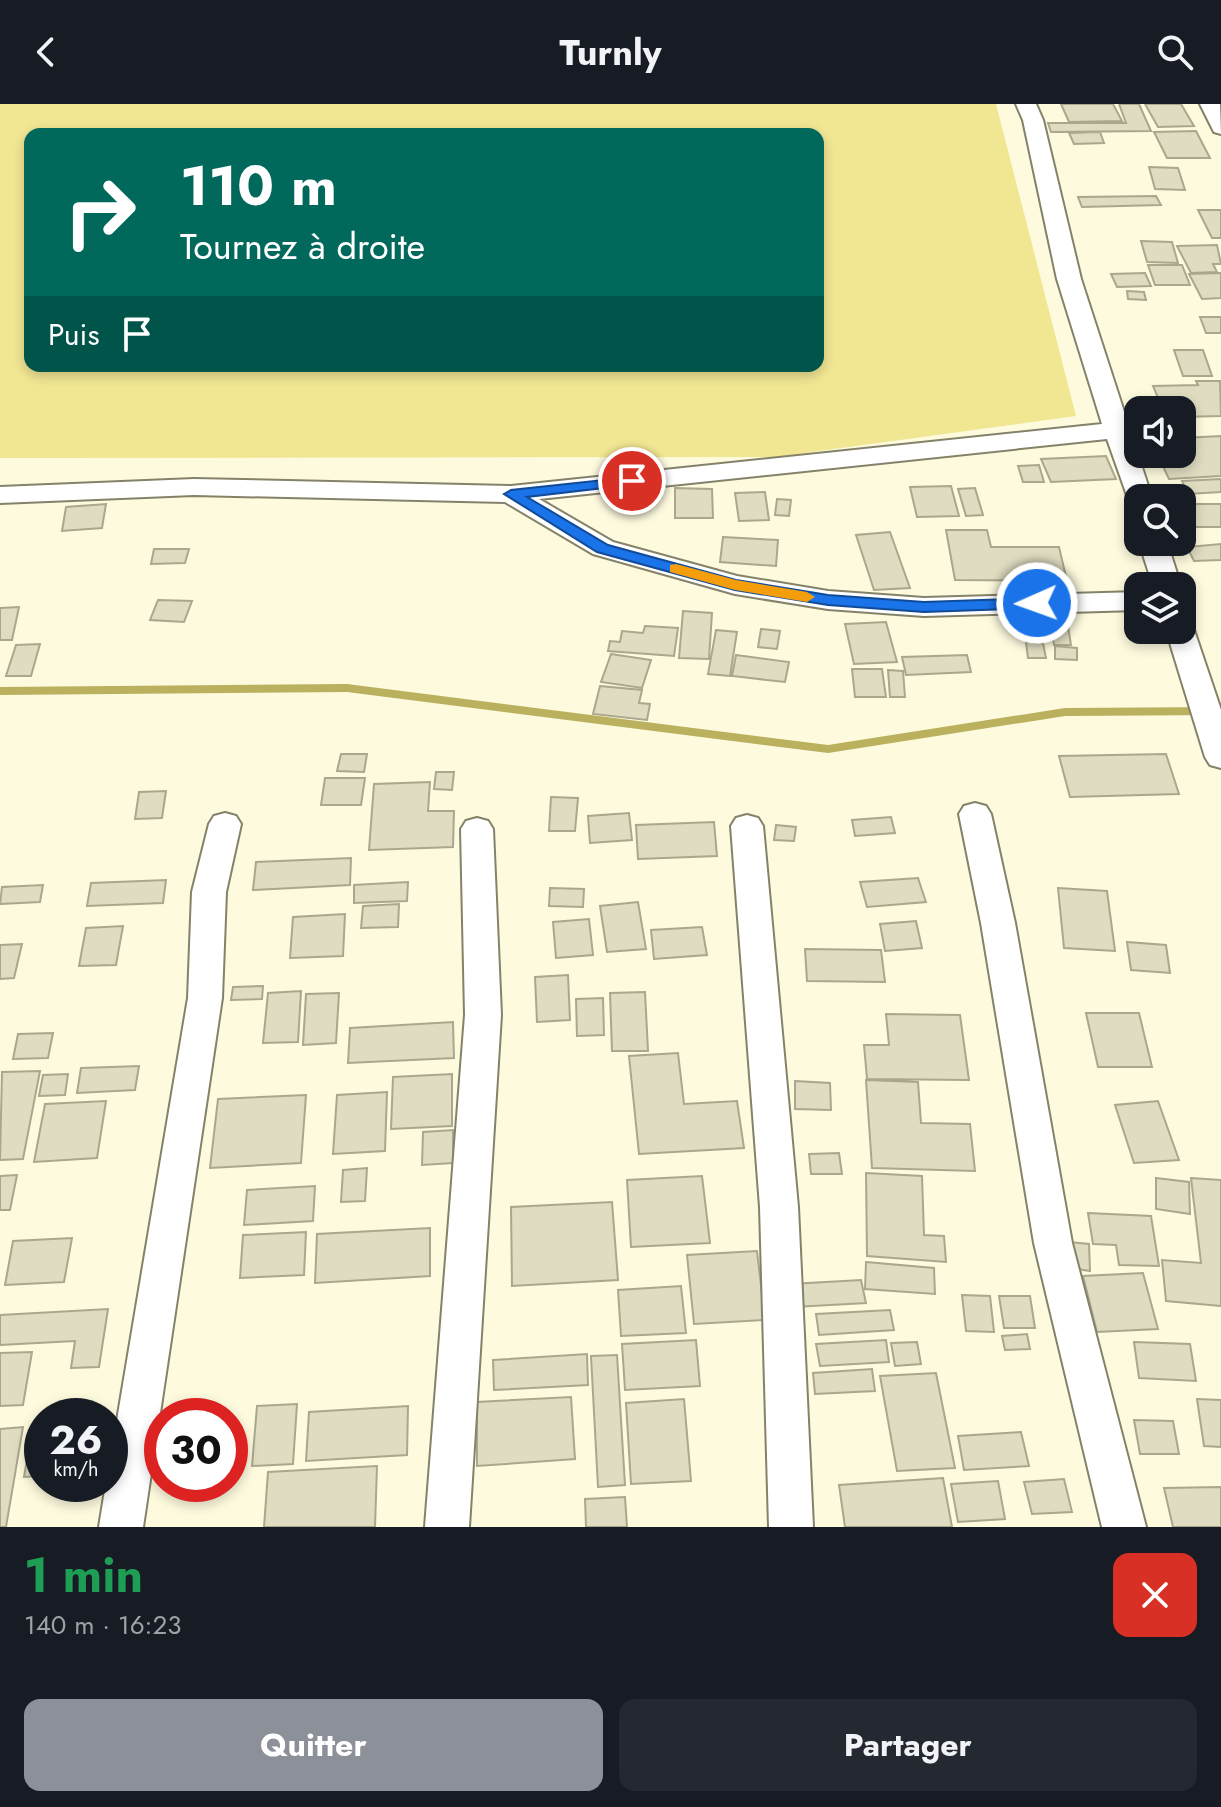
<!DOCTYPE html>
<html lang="fr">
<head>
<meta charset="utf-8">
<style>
	body { margin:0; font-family:Jost,sans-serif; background:#242831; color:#f1f3f6; height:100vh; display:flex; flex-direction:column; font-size:30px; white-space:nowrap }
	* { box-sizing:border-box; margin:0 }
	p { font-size:26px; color:#9ea1a6 }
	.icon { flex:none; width:44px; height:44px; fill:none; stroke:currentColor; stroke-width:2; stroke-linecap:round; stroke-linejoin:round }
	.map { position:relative; height:1423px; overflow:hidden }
	.panel { display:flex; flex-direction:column; background:#171b24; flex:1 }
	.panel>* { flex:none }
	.banner { position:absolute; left:24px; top:24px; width:800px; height:244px; border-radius:16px; box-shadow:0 4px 12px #0003; background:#00695c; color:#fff; overflow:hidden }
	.controls { position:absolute; left:1124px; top:292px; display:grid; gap:16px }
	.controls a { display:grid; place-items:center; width:72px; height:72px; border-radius:16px; background:#171b24; box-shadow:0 4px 12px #0003; font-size:40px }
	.speed { position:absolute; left:24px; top:1294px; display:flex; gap:16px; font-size:40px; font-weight:700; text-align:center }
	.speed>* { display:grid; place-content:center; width:104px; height:104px; border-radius:50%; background:#171b24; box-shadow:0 4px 12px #0003; line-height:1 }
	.speed small { font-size:20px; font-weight:400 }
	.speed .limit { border:12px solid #d22; background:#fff; color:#111 }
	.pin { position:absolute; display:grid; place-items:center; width:68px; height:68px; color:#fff; margin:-34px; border:4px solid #fff; border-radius:50%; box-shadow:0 2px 8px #0007 }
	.me { position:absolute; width:88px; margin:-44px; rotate:268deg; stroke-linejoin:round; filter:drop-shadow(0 0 6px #0008) }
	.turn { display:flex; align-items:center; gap:28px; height:168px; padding:0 24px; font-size:36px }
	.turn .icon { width:104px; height:104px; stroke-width:2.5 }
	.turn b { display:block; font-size:56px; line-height:68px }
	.then { display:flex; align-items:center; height:76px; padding:0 24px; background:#0003; gap:16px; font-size:30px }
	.round { display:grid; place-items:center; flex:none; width:84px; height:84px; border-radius:16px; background:#242831 }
	.summary { display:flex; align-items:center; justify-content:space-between; height:136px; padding:0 24px }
	h1 { font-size:48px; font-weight:700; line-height:60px; color:#1e9e55 }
	.cta { display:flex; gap:16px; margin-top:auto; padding:16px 24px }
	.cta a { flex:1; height:92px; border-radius:16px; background:#8c9099; color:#fff; font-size:32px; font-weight:700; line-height:92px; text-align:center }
	.cta a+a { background:#242831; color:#f1f3f6 }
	header { display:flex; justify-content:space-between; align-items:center; height:104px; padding:0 24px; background:#171b24; font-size:36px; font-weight:700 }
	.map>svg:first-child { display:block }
	.green { fill:#f1e692; fill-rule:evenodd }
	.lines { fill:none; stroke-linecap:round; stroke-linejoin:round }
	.stream { fill:#bab05d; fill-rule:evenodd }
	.building { fill:#dfdcc1; stroke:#aaa78e; stroke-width:2 }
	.street-casing { stroke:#848269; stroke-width:4 }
	.street { fill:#fff; fill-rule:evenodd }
	.route { fill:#1a73e8; stroke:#114b97; stroke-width:2 }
	.slow { fill:#f59e0b }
</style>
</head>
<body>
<header><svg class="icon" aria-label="back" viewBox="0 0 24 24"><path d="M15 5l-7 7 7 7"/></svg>Turnly<svg class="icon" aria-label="search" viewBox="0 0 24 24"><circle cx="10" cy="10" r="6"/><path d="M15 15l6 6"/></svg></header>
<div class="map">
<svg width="1221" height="1423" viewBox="0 0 1221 1423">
	<rect width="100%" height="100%" fill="#fdfade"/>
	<path class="green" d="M0,0h996l80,312 -301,41 -775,1zM30,30h788v232h-788z"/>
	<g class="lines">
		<path class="stream" d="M347,580l481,61 237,-37 156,-1v8l-156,1 -237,37 -481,-61 -347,3v-8z"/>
	</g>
	<path class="building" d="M1061,0h52l9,17 -53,1z
		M1119,0h20l12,27 -100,1 -3,-9h78z
		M1145,0h36l13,22 -36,1z
		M1196,27l14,27h-43l-13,-26z
		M1100,28l4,11 -30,1 -5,-11z
		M1149,63l29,1 7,22 -30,-1z
		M1156,92l5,9 -79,2 -4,-10z
		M1198,106h23v28h-9z
		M1141,137l31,1 6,21 -31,-1z
		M1217,141l4,19h-8l4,8 -26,1 -14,-27z
		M1148,161h34l8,20h-35z
		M1145,169l6,13 -34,1 -6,-13z
		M1221,169v25l-19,1 -13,-25z
		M1127,187l17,1 2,8 -18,-1z
		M1200,213h21v16h-15z
		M1174,246h29l9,26h-29z
		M1196,277h24l1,35 -39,1v-7h-19l-10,-24 45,-1z
		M1221,332v40l-52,3 -12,-25h25v-16z
		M1106,352l10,23 -65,3 -10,-23z
		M1039,361l5,17h-21l-5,-16z
		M1221,375v13l-33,2 -6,-13z
		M951,382l8,30 -42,1 -7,-30z
		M675,384l37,1 1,29h-38z
		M975,384l8,27 -17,1 -8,-27z
		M765,388l4,28 -30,1 -4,-28z
		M777,395l14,1 -2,16 -14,-1z
		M106,400l-4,24 -40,3 4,-24z
		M1182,400h39v23h-35z
		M946,426h41l4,17h68l8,34 -112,-1z
		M890,428l20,56 -36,2 -18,-55z
		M723,433l55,3 -2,26 -56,-4z
		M1221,440v16l-27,1 -7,-14z
		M154,445h35l-4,14 -34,1z
		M158,496l34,1 -8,21 -34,-2z
		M19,503l-7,33h-12v-32z
		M683,507l29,2 -3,46 -30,-1z
		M1050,516h17l4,25h-17z
		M886,518l11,40 -43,2 -9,-40z
		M645,522l33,2 -4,28 -66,-5 2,-10 10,1 2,-11 21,2z
		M761,525l19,2 -3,18 -19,-2z
		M716,526l21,2 -7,44 -22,-2z
		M1026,538l17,1 3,15h-18z
		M40,540l-9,32h-25l10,-31z
		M1055,542l22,2v12l-22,-1z
		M611,550l40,6 -9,28 -41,-6z
		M736,551l53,7 -4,20 -53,-6z
		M967,551l4,17 -65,3 -4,-18z
		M852,565h30l4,28h-31z
		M888,566l15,1 2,26h-15z
		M600,582l42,4 -3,13 11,1 -3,16 -54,-6z
		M341,650h26l-3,18 -27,-1z
		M1166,650l13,40 -109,3 -11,-41z
		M436,668h18l-2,18 -18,-1z
		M325,674h40l-4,27h-40z
		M430,678l-2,29h26l-1,36 -84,3 5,-66z
		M166,687l-4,27 -27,1 4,-27z
		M551,693l27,1 -3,33h-26z
		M629,709l3,27 -42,3 -2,-27z
		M891,713l4,16 -40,3 -3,-16z
		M714,718l3,34 -79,3 -2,-34z
		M776,721l20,2 -2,14 -20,-1z
		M351,754l-1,27 -97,5 3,-28z
		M918,774l8,24 -59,5 -7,-25z
		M166,776l-3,23 -76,3 4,-23z
		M408,778l-1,19 -53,2v-18z
		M43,781l-3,17 -40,2 2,-17z
		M550,784l34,1 -1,18 -34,-1z
		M1058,784l49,3 8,60 -51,-3z
		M638,798l8,47 -39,3 -7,-46z
		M399,800l-1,23 -37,1 2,-22z
		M345,810l-2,42 -53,2 3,-41z
		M589,815l4,36 -37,3 -3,-36z
		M916,817l6,27 -37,3 -5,-27z
		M123,822l-7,39 -37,1 7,-38z
		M702,823l5,28 -53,4 -3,-29z
		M1127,838l39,3 4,28 -39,-3z
		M22,840l-8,34 -14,1v-34z
		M805,845l76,1 4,32 -78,-1z
		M568,871l2,45 -33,2 -2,-45z
		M263,882l-1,13 -31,1 2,-13z
		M301,887l-3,51 -35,1 5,-50z
		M645,888l3,59h-36l-2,-58z
		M339,889l-3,50 -33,2 3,-51z
		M603,894l1,37 -27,1 -1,-37z
		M1086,909h53l13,54h-54z
		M886,910l74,1 9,65 -102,-1 -3,-34h25z
		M453,918l1,36 -106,5 2,-35z
		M53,929l-5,25 -35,1 5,-25z
		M678,949l6,51 53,-3 7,47 -105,6 -10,-98z
		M139,962l-4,24 -58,3 4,-25z
		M40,967l-17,88 -23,1 2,-88z
		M68,970l-3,21 -26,1 4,-21z
		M452,970v52l-61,3 2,-52z
		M866,976l52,2 3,41 49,1 5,47 -103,-3z
		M795,977l35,2 1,27 -36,-1z
		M387,988l-2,59 -52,3 4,-59z
		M306,991l-5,68 -91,5 8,-69z
		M106,997l-9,57 -63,4 11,-58z
		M1158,997l21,59 -45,3 -19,-58z
		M453,1026v33l-31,2 1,-33z
		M839,1049l3,21h-31l-2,-20z
		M367,1064l-2,33 -24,1 2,-32z
		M866,1069l56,3 2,59 20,1 2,26 -79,-6z
		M17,1071l-7,35h-10v-34z
		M702,1072l8,67 -79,4 -4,-67z
		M1156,1074l33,4 1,32 -34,-5z
		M1191,1074l30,2v126l-55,-5 -4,-41 39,3z
		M315,1082l-2,35 -69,4 3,-35z
		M612,1098l6,78 -106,6 -1,-79z
		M1088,1109l63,3 8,50 -40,-1 -3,-20 -23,-1z
		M430,1124v48l-115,7 2,-49z
		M306,1128l-2,43 -64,3 3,-43z
		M72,1134l-8,44 -59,3 8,-44z
		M1069,1138l20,2 1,27 -20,-3z
		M757,1147l8,69 -71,4 -7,-69z
		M866,1158l68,6 1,26 -70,-5z
		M1143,1169l15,56 -61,3 -14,-56z
		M861,1176l5,23 -72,4 -3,-23z
		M681,1182l5,47 -65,3 -3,-46z
		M962,1191l28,1 4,36 -28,-1z
		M999,1192h31l5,32h-31z
		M108,1205l-9,58 -28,1 4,-27 -75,4v-30z
		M890,1206l4,20 -75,5 -3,-21z
		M1027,1230l3,15 -25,1 -3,-14z
		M696,1236l4,46 -75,4 -3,-46z
		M886,1236l3,22 -69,4 -4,-22z
		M917,1238l4,22 -26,2 -4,-23z
		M1134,1238l56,2 6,37 -57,-3z
		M32,1248l-9,53 -23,1v-53z
		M587,1250l1,31 -94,5 -1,-30z
		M617,1251l8,130 -27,2 -7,-131z
		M872,1265l3,22 -60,3 -2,-21z
		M936,1269l19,95 -58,3 -17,-95z
		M571,1293l4,62 -98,7v-64z
		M684,1295l7,82 -60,3 -5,-81z
		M1197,1295l24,1v47l-17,-1z
		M297,1300l-4,60 -41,2 5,-60z
		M408,1302l-1,49 -101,6 3,-49z
		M1134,1316l39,1 6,33h-39z
		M23,1323l-17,100h-6v-98z
		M42,1326v46l-18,1 8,-46z
		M1021,1328l8,34 -65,4 -6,-34z
		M377,1362l-2,61h-111l4,-55z
		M943,1374l9,49h-107l-6,-42z
		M1064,1375l8,33 -40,2 -8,-32z
		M998,1377l7,38 -47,3 -7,-38z
		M1221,1383v40h-48l-9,-39z
		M625,1393l2,30h-41l-1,-28z"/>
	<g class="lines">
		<g class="street-casing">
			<path id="street" d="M1016,0h20l7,16 38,159 71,219h-14v8l-8,-2 -23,-65 -568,60 74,43 124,34 91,15 96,7 214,-6v18l-214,6 -96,-7 -93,-15 -142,-40 -88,-52 -311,-7 -194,8v-16l194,-8 317,7 591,-62 -45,-145 -34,-159z
				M1200,0h20l1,30 -7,-2z
				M1139,438h28l14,44h-28z
				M1182,517l8,2 4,7 27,80v58l-11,-3 -5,-8 -39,-127h16z
				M975,699l11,3 5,8 24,109 57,320 74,284h-44l-68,-284 -53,-320 -22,-109 5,-8z
				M225,709l11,3 5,8 -15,68 -4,106 -79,529h-44l7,-43h4v-22l78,-464 4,-106 17,-68 5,-8z
				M747,711l11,3 5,8 35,381 15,320h-44l-9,-320 -29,-381 5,-8z
				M477,714l11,3 5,8 8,186 -32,512h-44l40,-512 -4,-186 5,-8z"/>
		</g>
		<use href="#street" class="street"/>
	</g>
	<path class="route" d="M632,373l8,4 -2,3 -111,13 81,48 128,35 92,15 96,7 113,-4 8,5 -8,5 -113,4 -96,-7 -93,-15 -138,-38 -93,-58 7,-4z"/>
	<path class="slow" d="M676,460l60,16 71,12 8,5 -8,5 -72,-12 -65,-18v-7z"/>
</svg>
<div class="controls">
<a><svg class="icon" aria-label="sound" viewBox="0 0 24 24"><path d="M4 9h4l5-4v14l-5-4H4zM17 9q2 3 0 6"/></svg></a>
<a><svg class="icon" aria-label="search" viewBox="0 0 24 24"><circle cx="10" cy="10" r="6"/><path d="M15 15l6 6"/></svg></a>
<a><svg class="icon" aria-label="layers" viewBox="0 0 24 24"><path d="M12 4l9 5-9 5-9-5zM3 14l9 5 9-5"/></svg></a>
</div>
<div class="speed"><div>26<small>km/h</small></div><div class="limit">30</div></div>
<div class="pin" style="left:632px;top:377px;background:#d93025"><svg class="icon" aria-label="arrive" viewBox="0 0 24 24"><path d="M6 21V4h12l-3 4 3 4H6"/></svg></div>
<svg class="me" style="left:1037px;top:499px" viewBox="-20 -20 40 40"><circle r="17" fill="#1a73e8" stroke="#fff" stroke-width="3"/><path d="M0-11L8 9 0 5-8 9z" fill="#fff"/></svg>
<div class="banner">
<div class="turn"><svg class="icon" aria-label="right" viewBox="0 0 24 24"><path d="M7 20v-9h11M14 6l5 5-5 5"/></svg><div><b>110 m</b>Tournez à droite</div></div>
<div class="then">Puis<svg class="icon" aria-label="arrive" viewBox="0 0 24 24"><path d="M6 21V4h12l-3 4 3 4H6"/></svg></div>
</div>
</div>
<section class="panel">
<div class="summary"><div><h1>1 min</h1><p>140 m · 16:23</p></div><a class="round" style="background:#d93025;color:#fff"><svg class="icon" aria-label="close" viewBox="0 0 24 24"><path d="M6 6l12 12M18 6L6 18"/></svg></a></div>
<div class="cta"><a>Quitter</a><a>Partager</a></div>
</section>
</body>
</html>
